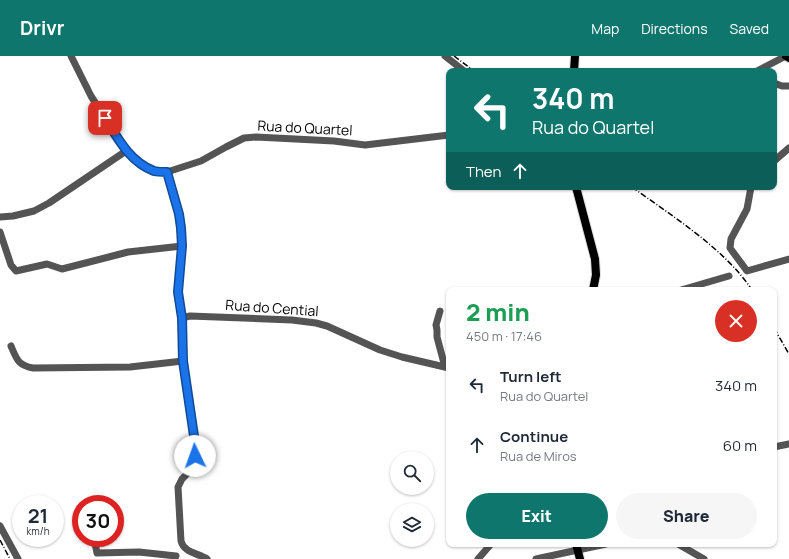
<!DOCTYPE html>
<html lang="en">
<head>
<meta charset="utf-8">
<style>
	body { margin:0; font-family:Manrope,sans-serif; background:#f6f6f7; color:#1f2937; height:100vh; display:flex; flex-direction:column; font-size:15px; white-space:nowrap }
	* { box-sizing:border-box; margin:0 }
	p { font-size:13px; color:#747a83 }
	.icon { flex:none; width:22px; height:22px; fill:none; stroke:currentColor; stroke-width:2; stroke-linecap:round; stroke-linejoin:round }
	.map { position:relative; flex:1; overflow:hidden }
	.side { position:absolute; left:446px; top:231px; width:331px; height:260px; display:flex; flex-direction:column; background:#fff; border-radius:8px; box-shadow:0 1px 3px #0004 }
	.side>* { flex:none }
	.top-card { position:absolute; left:446px; top:12px; width:331px; height:122px; border-radius:8px; box-shadow:0 1px 3px #0004; background:#0f766e; color:#fff; overflow:hidden }
	.tools { position:absolute; left:390px; top:395px; display:grid; gap:8px }
	.tools a { display:grid; place-items:center; width:44px; height:44px; border-radius:50%; background:#fff; box-shadow:0 1px 3px #0004; font-size:20px }
	.speed { position:absolute; left:12px; top:439px; display:flex; gap:8px; font-size:20px; font-weight:700; text-align:center }
	.speed>* { display:grid; place-content:center; width:52px; height:52px; border-radius:50%; background:#fff; box-shadow:0 1px 3px #0004; line-height:1 }
	.speed small { font-size:10px; font-weight:400 }
	.speed .limit { border:6px solid #d22; background:#fff; color:#111 }
	.pin { position:absolute; display:grid; place-items:center; width:34px; height:34px; color:#fff; margin:-17px; border-radius:8px; box-shadow:0 2px 6px #0006 }
	.me { position:absolute; width:44px; margin:-22px; rotate:357deg; stroke-linejoin:round; filter:drop-shadow(0 0 3px #0008) }
	.turn { display:flex; align-items:center; gap:14px; height:84px; padding:0 20px; font-size:18px }
	.turn .icon { width:52px; height:52px; stroke-width:2.5 }
	.turn b { display:block; font-size:28px; line-height:34px }
	.then { display:flex; align-items:center; height:38px; padding:0 20px; background:#0003; gap:8px; font-size:15px }
	.round { display:grid; place-items:center; flex:none; width:42px; height:42px; border-radius:21px; background:#f6f6f7 }
	.overview { display:flex; align-items:center; justify-content:space-between; height:68px; padding:0 20px }
	h1 { font-size:24px; font-weight:800; line-height:30px; color:#1e9e55 }
	.button { display:flex; gap:8px; margin-top:auto; padding:8px 20px }
	.button a { flex:1; height:46px; border-radius:24px; background:#0f766e; color:#fff; font-size:16px; font-weight:800; line-height:46px; text-align:center }
	.button a+a { background:#f6f6f7; color:#1f2937 }
	ul { padding:0; list-style:none }
	li { display:flex; align-items:center; gap:12px; height:60px; padding:0 20px }
	li div { flex:1 }
	li b { display:block; font-size:15px }
	li em { font-style:normal }
	header { display:flex; align-items:center; gap:24px; box-sizing:border-box; height:56px; padding:0 20px; background:#0f766e; color:#fff }
	header strong { font-size:19px }
	nav { display:flex; gap:22px; margin-inline-start:auto; font-size:14px }
	.map>svg:first-child { display:block }
	.lines { fill:none; stroke-linecap:round; stroke-linejoin:round }
	.major-casing { stroke:#dbdbdb; stroke-width:10 }
	.minor { stroke:#545454; stroke-width:7 }
	.major { stroke:#000; stroke-width:8 }
	.rail { stroke:#000; stroke-width:1.5; stroke-dasharray:6 2 1 2; stroke-linecap:butt }
	.route-casing { stroke:#114b97; stroke-width:10 }
	.route { stroke:#1a73e8; stroke-width:7 }
	.labels { text-anchor:middle; stroke-width:3; stroke-linejoin:round; paint-order:stroke }
	.street-label { font-size:14px; fill:#000; stroke:#fff }
</style>
</head>
<body>
<header>
<strong>Drivr</strong>
<nav><a>Map</a><a>Directions</a><a>Saved</a></nav>
</header>
<div class="map">
<svg width="789" height="503" viewBox="0 0 789 503">
	<rect width="100%" height="100%" fill="#fff"/>
	<g class="lines">
		<g class="major-casing">
			<path id="major" d="M786,0l3,2
				M574,15l1,-15
				M576,131l19,72 1,16 -3,15
				M576,488l4,15"/>
		</g>
		<path class="minor" d="M71,0l20,40 35,55 13,11 16,10h12l34,-11 25,-14 18,-9 12,-1 78,4 31,4 84,-10
			M445,0l19,15
			M757,15l29,-15
			M774,27l8,3h7
			M774,105l15,-13
			M167,116l12,42 2,15 1,17 -4,46 4,26 1,43 11,75 1,20 -3,13 -10,10 -4,8 3,54c3,12 17,12 26,18
			M751,131l-4,22 -16,30 -1,9 17,23 42,-12
			M0,161l13,-1 21,-5 15,-8 77,-52
			M0,176l11,33 5,6 31,-7 15,5 66,-17 54,-6
			M681,234l48,-14
			M440,255l-4,14 1,5v7l8,30
			M182,262l8,-2 102,4 24,3 11,3 53,24 22,7 47,11
			M11,290c6,14 7,19 22,22l97,-1 53,-6
			M774,391l15,-3
			M0,470l18,33
			M94,482l3,15 42,-1 37,4
			M678,488l26,15
			M478,503l13,-15
			M536,503l70,-15"/>
		<use href="#major" class="major"/>
		<path class="rail" d="M454,0l20,15
			M632,131c40,29 93,62 120,103
			M774,272l15,26
			M0,484l10,19"/>
	</g>
	<g class="lines">
		<g class="route-casing">
			<path id="route" d="M105,62c13,21 25,44 49,53 4,1 9,1 13,1l12,42 2,14 1,18 -4,46 4,26 1,43 11,75 1,20"/>
		</g>
		<use href="#route" class="route"/>
	</g>
	<g class="labels">
		<g class="street-label">
			<text transform="translate(305 72) rotate(3)" y="5">Rua do Quartel</text>
			<text transform="translate(272 252) rotate(4)" y="5">Rua do Cential</text>
		</g>
	</g>
</svg>
<div class="tools">
<a><svg class="icon" aria-label="search" viewBox="0 0 24 24"><circle cx="10" cy="10" r="6"/><path d="M15 15l6 6"/></svg></a>
<a><svg class="icon" aria-label="layers" viewBox="0 0 24 24"><path d="M12 4l9 5-9 5-9-5zM3 14l9 5 9-5"/></svg></a>
</div>
<div class="speed"><div>21<small>km/h</small></div><div class="limit">30</div></div>
<div class="pin" style="left:105px;top:62px;background:#d93025"><svg class="icon" aria-label="arrive" viewBox="0 0 24 24"><path d="M6 21V4h12l-3 4 3 4H6"/></svg></div>
<svg class="me" style="left:195px;top:400px" viewBox="-20 -20 40 40"><circle r="19" fill="#fff"/><path d="M0-13L10 11 0 6-10 11z" fill="#1a73e8"/></svg>
<div class="top-card">
<div class="turn"><svg class="icon" aria-label="left" viewBox="0 0 24 24"><path d="M17 20v-9H6M10 6l-5 5 5 5"/></svg><div><b>340 m</b>Rua do Quartel</div></div>
<div class="then">Then<svg class="icon" aria-label="ahead" viewBox="0 0 24 24"><path d="M12 20V5M6 11l6-6 6 6"/></svg></div>
</div>
<section class="side">
<div class="overview"><div><h1>2 min</h1><p>450 m · 17:46</p></div><a class="round" style="background:#d93025;color:#fff"><svg class="icon" aria-label="close" viewBox="0 0 24 24"><path d="M6 6l12 12M18 6L6 18"/></svg></a></div>
<ul>
<li><svg class="icon" aria-label="left" viewBox="0 0 24 24"><path d="M17 20v-9H6M10 6l-5 5 5 5"/></svg><div><b>Turn left</b><p>Rua do Quartel</p></div><em>340 m</em></li>
<li><svg class="icon" aria-label="ahead" viewBox="0 0 24 24"><path d="M12 20V5M6 11l6-6 6 6"/></svg><div><b>Continue</b><p>Rua de Miros</p></div><em>60 m</em></li>
</ul>
<div class="button"><a>Exit</a><a>Share</a></div>
</section>
</div>
</body>
</html>
